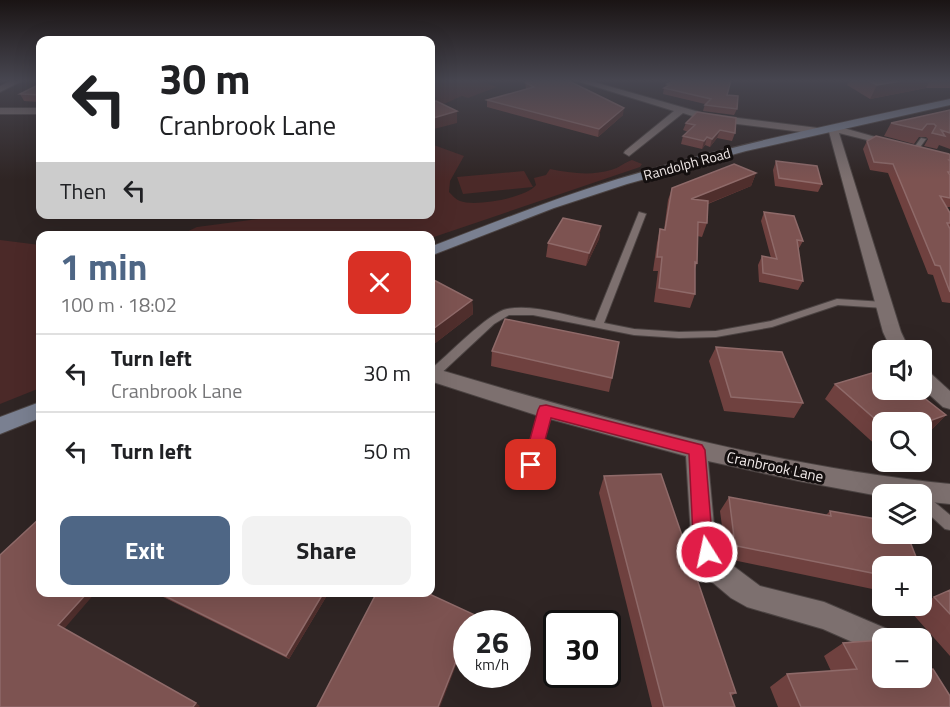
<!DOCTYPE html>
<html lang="en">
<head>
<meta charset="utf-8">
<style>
	body { margin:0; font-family:"Titillium Web",sans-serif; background:#f2f2f2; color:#202124; height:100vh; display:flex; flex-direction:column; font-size:22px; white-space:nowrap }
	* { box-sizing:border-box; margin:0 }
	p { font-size:20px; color:#757577 }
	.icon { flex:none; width:33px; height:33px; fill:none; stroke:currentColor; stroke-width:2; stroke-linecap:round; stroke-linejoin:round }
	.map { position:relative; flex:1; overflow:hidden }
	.details { position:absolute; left:36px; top:231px; width:399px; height:366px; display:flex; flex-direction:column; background:#fff; border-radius:12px; box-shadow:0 6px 24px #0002 }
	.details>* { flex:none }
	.hud { position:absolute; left:36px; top:36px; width:399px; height:183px; border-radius:12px; box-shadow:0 6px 24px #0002; background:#fff; color:#202124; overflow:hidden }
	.tools { position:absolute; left:872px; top:340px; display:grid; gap:12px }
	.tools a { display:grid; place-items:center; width:60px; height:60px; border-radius:12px; background:#fff; box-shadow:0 6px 24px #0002; font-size:30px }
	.speed { position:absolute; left:453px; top:610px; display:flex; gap:12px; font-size:30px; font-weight:700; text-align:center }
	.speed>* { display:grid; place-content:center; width:78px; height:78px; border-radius:50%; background:#fff; box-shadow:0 6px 24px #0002; line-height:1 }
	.speed small { font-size:15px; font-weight:400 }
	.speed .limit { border:3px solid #111; border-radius:9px; background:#fff; color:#111 }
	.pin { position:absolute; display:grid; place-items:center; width:51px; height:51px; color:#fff; margin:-26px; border-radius:12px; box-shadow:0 3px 9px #0006 }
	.me { position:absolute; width:66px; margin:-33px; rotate:350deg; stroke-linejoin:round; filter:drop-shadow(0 0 4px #0008) }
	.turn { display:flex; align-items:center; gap:21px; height:126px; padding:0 24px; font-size:27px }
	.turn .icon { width:78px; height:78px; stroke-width:2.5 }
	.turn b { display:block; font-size:42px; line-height:51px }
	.then { display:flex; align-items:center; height:57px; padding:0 24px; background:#0003; gap:12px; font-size:22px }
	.round { display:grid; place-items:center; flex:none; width:63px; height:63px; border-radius:12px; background:#f2f2f2 }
	.overview { display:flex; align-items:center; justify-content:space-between; height:102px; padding:0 24px }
	h1 { font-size:36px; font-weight:700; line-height:45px; color:#4e6685 }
	.button { display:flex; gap:12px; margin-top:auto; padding:12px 24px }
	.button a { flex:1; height:69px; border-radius:12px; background:#4e6685; color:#fff; font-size:24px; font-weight:700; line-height:69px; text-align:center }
	.button a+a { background:#f2f2f2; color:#202124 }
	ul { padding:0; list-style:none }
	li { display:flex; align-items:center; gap:18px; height:78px; padding:0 24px; border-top:2px solid #e0e0e0 }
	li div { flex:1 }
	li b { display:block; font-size:22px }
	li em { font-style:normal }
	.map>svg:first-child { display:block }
	.green { fill:#4b2928 }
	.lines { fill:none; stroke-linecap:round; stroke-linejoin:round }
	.lane-casing { stroke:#4b4342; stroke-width:2 }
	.street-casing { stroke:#4b4342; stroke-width:2 }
	.secondary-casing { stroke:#4b4342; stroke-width:2 }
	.lane { fill:#7d706f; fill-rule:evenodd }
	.street { fill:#7d706f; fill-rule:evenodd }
	.secondary { fill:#7a8091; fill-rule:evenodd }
	.wall { fill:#6f413f }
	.shaded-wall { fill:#4f2e2c }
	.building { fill:#7d5351; stroke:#8f6a69; stroke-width:1.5 }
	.route { fill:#e11d48; stroke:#92132f; stroke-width:1.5 }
	.labels { text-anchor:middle; stroke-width:6; stroke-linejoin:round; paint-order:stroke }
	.far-street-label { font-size:14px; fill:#f0e9e8; stroke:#140f0f }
	.street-label { font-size:15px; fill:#f0e9e8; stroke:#140f0f }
</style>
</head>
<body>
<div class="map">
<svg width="950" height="707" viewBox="0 0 950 707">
	<rect width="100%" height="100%" fill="#2f2524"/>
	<path class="green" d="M430,80h48l19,7 -29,11 -6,-2c-12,4 -18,12 -31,6l7,-4 -7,-2z
		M431,144l33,12 -14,25 -1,11c4,4 6,7 11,9 15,6 66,-3 76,-16l-2,-7 12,-3 4,-6c20,4 41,7 61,1 8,-2 14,-8 21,-10l10,4 -2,3 -209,71 -1,-2 -250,-1 17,-8 69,-9 1,-3 163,-1z
		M524,171l9,16 -70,7 -6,-17z
		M0,240l40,5v143l-40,16z"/>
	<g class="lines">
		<g class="lane-casing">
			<path id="lane" d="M921,138l5,1 -8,11h-4l-1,-1z
				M639,212l7,2 -42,109 30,6 45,3 37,-1 55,-10 66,-22 47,3 5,3 -5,3 -46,-3 -66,22 -56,10 -37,1 -45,-3 -101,-20h-24l-15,9 -58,54 -6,1v-9c16,-13 59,-58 77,-61 28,-5 60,7 88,12z
				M546,405l4,2 2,3 -15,55 -1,4 -5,1 -5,-1 -1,-4 15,-55 2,-3z
				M921,493l5,2 24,20v15l-5,-1 -24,-22v-12h-5z"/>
		</g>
		<g class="street-casing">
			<path id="street" d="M13,80h11l-24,12v-6z
				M574,80h13l119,34 112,14 5,3 -5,3 -113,-14 -22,-7 -54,43 -5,-3 1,-2 49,-40z
				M0,108h40v6h-40z
				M833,125l67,19 -5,3 -56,-14 62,199 9,19h-18l-9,-19 -55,-204z
				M430,367c171,51 342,99 520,117v20l-29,-3v-6h-47l-75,-14 -91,-20 7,75 9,23 36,27 64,16 68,29 3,8h-13v16l-59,-26 -76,-22 -16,-9 -26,-22 -14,-40 -5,-80 -147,-40 -109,-35z
				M921,369l7,2 22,20v18l-7,-2 -22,-20z"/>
		</g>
		<g class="secondary-casing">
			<path id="secondary" d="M950,99v6l-204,46 -119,33 -73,24 -124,48v-9c63,-24 125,-49 188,-68 109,-33 221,-56 332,-80z
				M40,402v16l-40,16v-17z"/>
		</g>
		<use href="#lane" class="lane"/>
		<use href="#street" class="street"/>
		<use href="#secondary" class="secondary"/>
	</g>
	<path class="wall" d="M525,80l98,35 -25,22 -111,-30v-7l39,-11z
		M849,80h101v8h-24l-56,11 -23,-14z
		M40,84v18l-16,-1 -4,-7z
		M667,84l60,11 10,14 -3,6 -31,-4 2,-7 -42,-10 1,-6 2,-1z
		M950,110v39l-11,-4 -2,4 -13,-3 4,-7 -2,-2h-7l-5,7 -30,-8 7,-13z
		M686,123l49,10 -3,8 -15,-3 -7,9 -5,-2 -3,4 -21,-5 2,-8 5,-4 -5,-2z
		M867,141l83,14v52h-4l4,6v90l-8,-1 -9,-27 -5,-1 -40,-101 -18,-3 -7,-21z
		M776,161l46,23 -4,8 -43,-6 -2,-16z
		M756,173l-5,13 -43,18 -1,19 -5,14 -5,-1v27l-2,6v25l-5,14 -36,-6 4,-31h-5l4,-28 3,-14 4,1 4,-30 4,-12z
		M764,212l39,29 -5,9 5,31 -5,9 -39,-8 -1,-17 4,-9 9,2 -10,-37z
		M601,226l-2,13 -13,27 -40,-9 2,-14z
		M430,278l42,22 1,14 -39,30 -4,-2z
		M716,347l87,56 -9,15 -70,-7 -15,-50z
		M492,351l120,27 -3,14 -118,-26z
		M882,370v20h32l32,25 -14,14 -11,4v-10h-39v24l-3,1 -54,-49 10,-15z
		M604,476l132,217 -5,3 4,11h-83l-53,-214z
		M729,497l97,18 4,-4 52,56v24l-154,-32 -2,-2 -6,-46z
		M950,590v66l-39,-44 23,-15z
		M153,592h176l-40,67z
		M843,643l39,35 68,29h-172l-8,-20 17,-13 44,-3 -7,-15z"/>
	<path class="shaded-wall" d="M907,80h23l-4,8 -56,11 7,-14z
		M624,108l-1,7 -25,22 1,-8z
		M457,111v12l-27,7v-11z
		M720,130l-3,8 -7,9 2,-8z
		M707,137l-2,8 -3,4 2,-8z
		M756,173l-5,13 -64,26 4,-13z
		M601,226l-2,13 -13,27 3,-13z
		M472,300l1,14 -39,30 -1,-15z
		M946,415l-14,14 -11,4v-9z
		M88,592h8l-32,37 -6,-4z
		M324,592h5l-40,67 -3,-3z
		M466,636v4l-26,67h-2z
		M196,703l4,3 -1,1h-6z"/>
	<path class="building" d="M526,80h41l57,28 -25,21 -112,-29 47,-13 -8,-4 4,-1z
		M676,80h55l-4,15 11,1 -1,13 -32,-4 6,-6 -47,-11 6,-3 -3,-1z
		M867,80h40l-30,5z
		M40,84v11l-20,-1z
		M436,101l21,10 -27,8v-17z
		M950,110v23l-9,-3 4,6 -13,-3 4,-7 -2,-2h-7l-5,6 -31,-7z
		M697,112l39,6 -1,15 -15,-3 -8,9 -5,-2 -3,4 -21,-5 12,-11 -9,-2z
		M876,136l73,18 1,1v5h-1l1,1v11h-2l2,3v23l-10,-2 10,17v10h-3l3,6v63l-10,-26 -5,-1 -42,-101 -19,-2 -7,-21z
		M776,161l41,5 5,18 -43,-6z
		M734,164l22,9 -65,26 17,2 -1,22 -9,-1 -1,41 -2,-1v32l-36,-6 3,-31h-5l3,-28 5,1 7,-42z
		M764,212l30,4 9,25 -6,-1 6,41 -40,-8 -1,-17 15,3z
		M563,218l38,8 -12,27 -41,-10z
		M430,278l42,22 -39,29 -3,-1z
		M505,319l114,23 -7,36 -120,-27z
		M716,347l66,5 21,51 -72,-6z
		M882,370v20h32l32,25 -25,9v-1h-39v2l-47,-41z
		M661,474l75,219h-6l5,14h-71l-60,-231z
		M729,497l102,19 -1,-5 52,9v14h25l13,33h-38v8l-145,-29 -2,-1z
		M40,518v74h48l-30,33 138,78 -3,4h-193v-152z
		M921,571l5,13 -5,-1z
		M950,590v24l-16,-17z
		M157,592h167l-38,64z
		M377,592h48l50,23 -4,9h-5v12l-28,71h-121z
		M882,640v38h39v-8l12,-1 17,27v11h-149l-14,-33 70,-5 -14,-26z"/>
	<linearGradient id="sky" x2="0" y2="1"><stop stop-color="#1a1414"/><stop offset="0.45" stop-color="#474650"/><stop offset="1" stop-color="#474650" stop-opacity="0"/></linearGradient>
	<rect width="950" height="179" fill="url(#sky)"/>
	<path class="route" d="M546,405l156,40 3,5 7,86 4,16 -2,6 -7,3 -7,-3 -7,-22 -4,-82 -138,-36 -14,52 -6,2 -6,-2 -2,-5 15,-55 2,-4z"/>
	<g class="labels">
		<g class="far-street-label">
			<text transform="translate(687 164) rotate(-15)" y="5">Randolph Road</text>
		</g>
		<g class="street-label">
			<text transform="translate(775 467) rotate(12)" y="5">Cranbrook Lane</text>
		</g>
	</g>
</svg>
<div class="tools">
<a><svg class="icon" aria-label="sound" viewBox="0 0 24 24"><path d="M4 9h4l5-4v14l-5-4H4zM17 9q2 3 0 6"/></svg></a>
<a><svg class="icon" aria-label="search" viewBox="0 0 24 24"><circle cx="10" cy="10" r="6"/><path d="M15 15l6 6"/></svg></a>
<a><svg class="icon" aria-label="layers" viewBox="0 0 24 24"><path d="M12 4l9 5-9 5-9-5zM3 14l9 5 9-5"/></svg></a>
<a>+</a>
<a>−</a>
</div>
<div class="speed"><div>26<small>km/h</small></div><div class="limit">30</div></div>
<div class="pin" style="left:531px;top:465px;background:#d93025"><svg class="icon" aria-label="arrive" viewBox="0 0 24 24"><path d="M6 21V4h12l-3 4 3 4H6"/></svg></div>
<svg class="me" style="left:707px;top:552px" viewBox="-20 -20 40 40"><circle r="17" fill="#e11d48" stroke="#fff" stroke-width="3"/><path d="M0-11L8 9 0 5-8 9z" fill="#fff"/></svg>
<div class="hud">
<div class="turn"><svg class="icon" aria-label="left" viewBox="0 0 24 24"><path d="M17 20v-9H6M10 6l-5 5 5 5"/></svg><div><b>30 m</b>Cranbrook Lane</div></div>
<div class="then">Then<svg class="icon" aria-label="left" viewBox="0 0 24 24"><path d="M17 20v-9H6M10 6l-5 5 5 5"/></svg></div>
</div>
<section class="details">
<div class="overview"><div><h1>1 min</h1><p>100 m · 18:02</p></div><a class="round" style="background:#d93025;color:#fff"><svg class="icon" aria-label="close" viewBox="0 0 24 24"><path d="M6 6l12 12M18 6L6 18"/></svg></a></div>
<ul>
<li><svg class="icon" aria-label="left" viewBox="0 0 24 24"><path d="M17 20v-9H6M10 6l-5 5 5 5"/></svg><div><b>Turn left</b><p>Cranbrook Lane</p></div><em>30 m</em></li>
<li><svg class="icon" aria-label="left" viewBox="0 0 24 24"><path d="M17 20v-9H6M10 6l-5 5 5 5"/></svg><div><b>Turn left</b></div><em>50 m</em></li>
</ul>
<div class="button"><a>Exit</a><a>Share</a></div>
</section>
</div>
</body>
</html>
